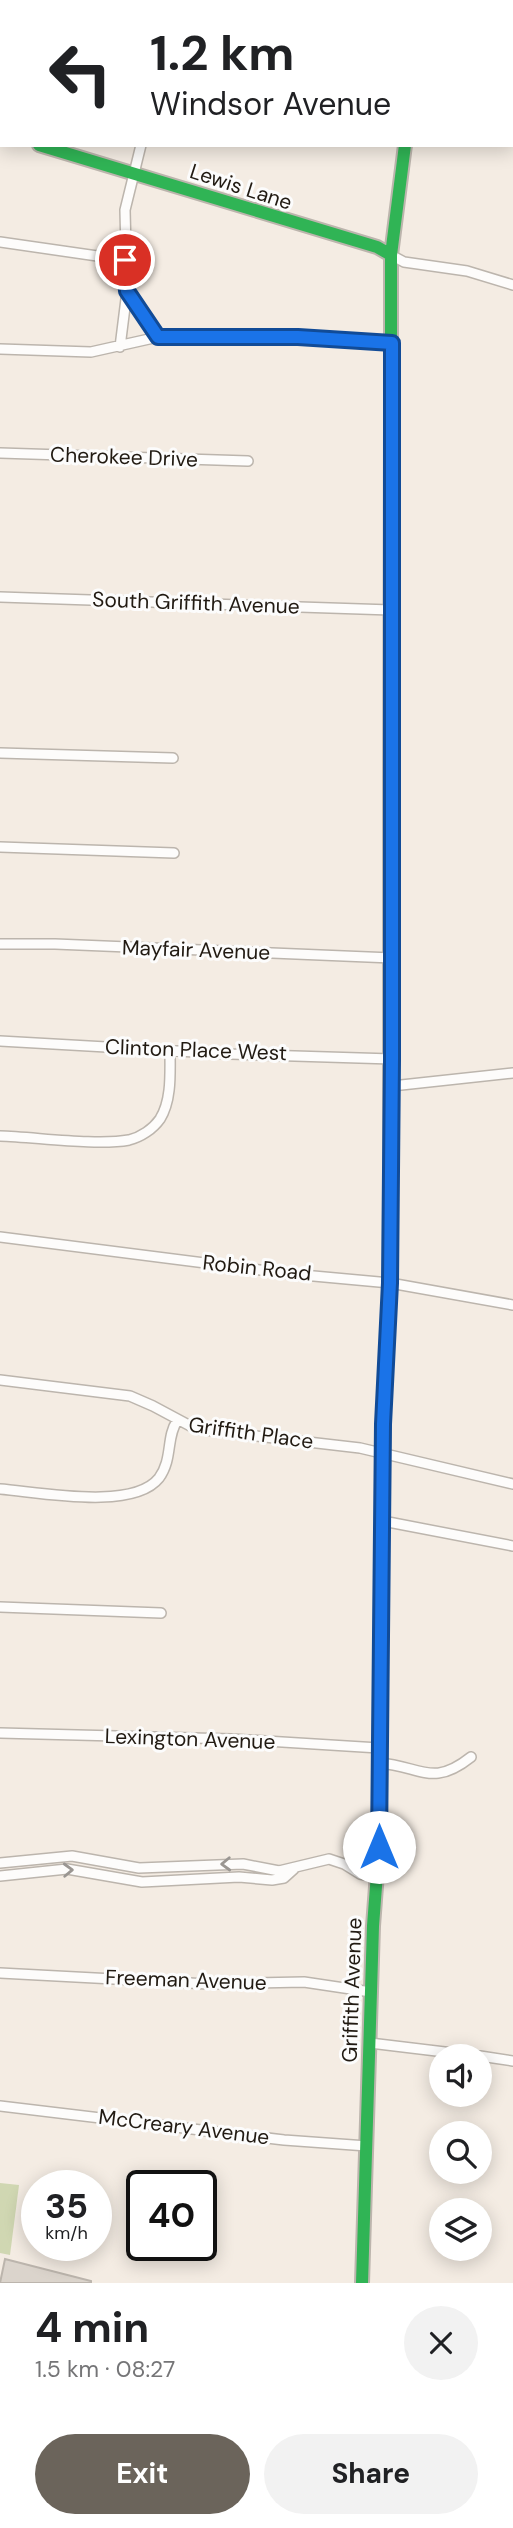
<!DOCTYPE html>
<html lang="en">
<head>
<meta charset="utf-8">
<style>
	body { margin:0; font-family:"DM Sans",sans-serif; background:#f2f2f2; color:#202124; height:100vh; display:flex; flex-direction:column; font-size:26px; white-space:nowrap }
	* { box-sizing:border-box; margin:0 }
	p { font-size:23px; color:#757577 }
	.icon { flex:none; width:38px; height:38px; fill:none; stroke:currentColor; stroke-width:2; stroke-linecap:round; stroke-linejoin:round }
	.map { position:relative; height:2283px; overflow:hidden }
	.details { display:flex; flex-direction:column; background:#fff; flex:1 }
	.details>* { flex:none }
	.top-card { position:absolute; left:0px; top:0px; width:514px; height:147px; box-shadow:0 4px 18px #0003; background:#fff; color:#202124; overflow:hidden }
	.tools { position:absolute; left:429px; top:2044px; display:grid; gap:14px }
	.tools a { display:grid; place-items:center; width:63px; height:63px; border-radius:50%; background:#fff; box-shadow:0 4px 18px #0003; font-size:35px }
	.speed { position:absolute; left:21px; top:2170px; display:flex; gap:14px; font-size:35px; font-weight:700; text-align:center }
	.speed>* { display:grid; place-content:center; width:91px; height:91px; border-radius:50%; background:#fff; box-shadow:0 4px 18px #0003; line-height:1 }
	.speed small { font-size:18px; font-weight:400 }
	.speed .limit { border:4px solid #111; border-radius:10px; background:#fff; color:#111 }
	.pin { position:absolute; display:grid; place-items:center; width:60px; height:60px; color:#fff; margin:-30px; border:4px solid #fff; border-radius:50%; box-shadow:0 2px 7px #0007 }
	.me { position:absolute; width:77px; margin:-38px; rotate:0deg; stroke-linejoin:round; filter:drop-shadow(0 0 5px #0008) }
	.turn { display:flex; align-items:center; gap:24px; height:147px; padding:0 35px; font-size:32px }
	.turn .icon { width:91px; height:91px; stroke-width:2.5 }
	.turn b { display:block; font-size:49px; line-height:60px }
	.round { display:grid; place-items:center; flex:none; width:74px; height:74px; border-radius:37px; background:#f2f2f2 }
	.overview { display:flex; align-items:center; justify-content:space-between; height:119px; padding:0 35px }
	h1 { font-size:42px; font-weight:700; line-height:52px }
	.primary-button { display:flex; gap:14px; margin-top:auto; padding:14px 35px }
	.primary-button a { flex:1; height:80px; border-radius:42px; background:#6b645b; color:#fff; font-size:28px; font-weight:700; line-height:80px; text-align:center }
	.primary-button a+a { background:#f2f2f2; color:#202124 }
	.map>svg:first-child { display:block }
	.green { fill:#d0d7b2 }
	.building { fill:#dbd4cc; stroke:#bcb5ad; stroke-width:2 }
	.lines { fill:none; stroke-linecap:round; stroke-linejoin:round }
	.street-casing { stroke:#bcb5ad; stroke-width:12 }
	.fast-casing { stroke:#bcb5ad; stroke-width:16 }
	.slow-casing { stroke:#bcb5ad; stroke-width:16 }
	.jam-casing { stroke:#bcb5ad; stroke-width:16 }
	.street { stroke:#fdfcfb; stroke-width:9 }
	.fast { stroke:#30b455; stroke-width:12 }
	.slow { stroke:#ff9f0a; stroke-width:12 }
	.jam { stroke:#e5322d; stroke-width:12 }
	.oneway { stroke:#9a9692 }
	.route-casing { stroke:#114b97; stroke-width:18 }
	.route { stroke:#1a73e8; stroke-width:12 }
	.labels { text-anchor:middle; stroke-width:6; stroke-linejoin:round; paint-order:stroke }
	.street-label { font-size:21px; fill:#211a12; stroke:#fcfcfc }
</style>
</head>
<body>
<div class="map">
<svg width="513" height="2283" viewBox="0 0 513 2283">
	<rect width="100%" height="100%" fill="#f4ece3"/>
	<path class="green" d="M0,2183l19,2 -9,70 -10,-2z"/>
	<path class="building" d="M5,2259l86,22v2h-91z"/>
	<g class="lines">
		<g class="street-casing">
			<path id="street" d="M175,2l1,-2
				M0,7l2,1
				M141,145l-16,65 2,81 31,46
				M0,242l125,18
				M391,255l13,7 63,9 46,14
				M120,347l7,-56
				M0,349l91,3 67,-15 33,-2 175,4 26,4
				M0,453l248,8
				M0,597l391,13
				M0,753l173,5
				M0,847l174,6
				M0,944h55l337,14
				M0,1041l230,13 162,5
				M392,1086l121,-13
				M0,1136c35,1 97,10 129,4 12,-3 24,-11 31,-21 12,-19 10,-47 10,-69
				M0,1237l292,37 98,9 123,22
				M0,1380l130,16 23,10 43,23 164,19 153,36
				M0,1489c39,3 133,22 159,-11 14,-19 7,-41 18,-57
				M383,1521l130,25
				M0,1607l161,6
				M0,1733l232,6 147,9
				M379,1763c42,3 53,25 92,-6
				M0,1863l72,-7 67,12 104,-4 36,7 50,-12 15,5 16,10 16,3
				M0,1876l67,-7 75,13 97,-5 33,3 12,-2 10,-9
				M0,1973l208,11 96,-2 67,10
				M370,2043l108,13
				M480,2056l33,5
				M0,2106l284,34 83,6"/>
		</g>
		<g class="fast-casing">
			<path id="fast" d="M426,0v2
				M0,134l2,1
				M39,145l338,102 14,8
				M391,428v-173l14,-110
				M384,1405l6,-122v-508
				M362,2283l11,-357 6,-79 2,-258"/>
		</g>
		<g class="slow-casing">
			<path id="slow" d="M390,775l1,-347"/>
		</g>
		<g class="jam-casing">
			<path id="jam" d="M381,1589l3,-184"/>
		</g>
		<use href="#street" class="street"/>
		<use href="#fast" class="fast"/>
		<use href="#slow" class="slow"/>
		<use href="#jam" class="jam"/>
	</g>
	<defs><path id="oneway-chevron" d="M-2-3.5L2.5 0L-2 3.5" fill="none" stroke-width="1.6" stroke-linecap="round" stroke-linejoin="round" transform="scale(1.75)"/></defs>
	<g class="oneway">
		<use href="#oneway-chevron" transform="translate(226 1864) rotate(178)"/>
		<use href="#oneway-chevron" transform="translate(68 1870) rotate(-2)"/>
	</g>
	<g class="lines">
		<g class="route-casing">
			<path id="route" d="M125,260l2,31 31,46h140l94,6v716l-2,224 -7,141 -4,423"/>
		</g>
		<use href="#route" class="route"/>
	</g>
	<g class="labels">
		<g class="street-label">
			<text transform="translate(241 187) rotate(18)" y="7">Lewis Lane</text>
			<text transform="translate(124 457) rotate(2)" y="7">Cherokee Drive</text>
			<text transform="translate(196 603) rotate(2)" y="7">South Griffith Avenue</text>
			<text transform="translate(196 950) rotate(2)" y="7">Mayfair Avenue</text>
			<text transform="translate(196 1050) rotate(2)" y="7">Clinton Place West</text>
			<text transform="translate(257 1268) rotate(6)" y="7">Robin Road</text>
			<text transform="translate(251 1433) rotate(8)" y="7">Griffith Place</text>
			<text transform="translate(190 1739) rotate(2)" y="7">Lexington Avenue</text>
			<text transform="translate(186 1980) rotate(2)" y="7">Freeman Avenue</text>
			<text transform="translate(352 1990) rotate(-88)" y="7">Griffith Avenue</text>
			<text transform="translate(184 2127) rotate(7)" y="7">McCreary Avenue</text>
		</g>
	</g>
</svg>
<div class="tools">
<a><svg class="icon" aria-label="sound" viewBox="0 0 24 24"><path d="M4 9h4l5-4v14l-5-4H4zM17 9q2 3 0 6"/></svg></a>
<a><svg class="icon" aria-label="search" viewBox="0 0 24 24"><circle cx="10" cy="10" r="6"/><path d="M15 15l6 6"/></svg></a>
<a><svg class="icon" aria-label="layers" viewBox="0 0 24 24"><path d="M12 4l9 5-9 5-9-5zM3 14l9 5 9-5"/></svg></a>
</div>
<div class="speed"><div>35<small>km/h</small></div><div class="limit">40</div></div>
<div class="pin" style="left:125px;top:260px;background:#d93025"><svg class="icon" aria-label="arrive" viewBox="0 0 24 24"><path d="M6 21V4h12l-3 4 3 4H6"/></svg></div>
<svg class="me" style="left:379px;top:1847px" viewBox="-20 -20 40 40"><circle r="19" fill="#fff"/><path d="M0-13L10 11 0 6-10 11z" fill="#1a73e8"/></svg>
<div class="top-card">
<div class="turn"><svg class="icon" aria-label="left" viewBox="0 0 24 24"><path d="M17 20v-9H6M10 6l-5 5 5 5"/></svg><div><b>1.2 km</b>Windsor Avenue</div></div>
</div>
</div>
<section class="details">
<div class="overview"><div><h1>4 min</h1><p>1.5 km · 08:27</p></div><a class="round"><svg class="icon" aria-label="close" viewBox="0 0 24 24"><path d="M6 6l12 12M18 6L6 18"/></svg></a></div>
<div class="primary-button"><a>Exit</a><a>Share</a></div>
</section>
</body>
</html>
